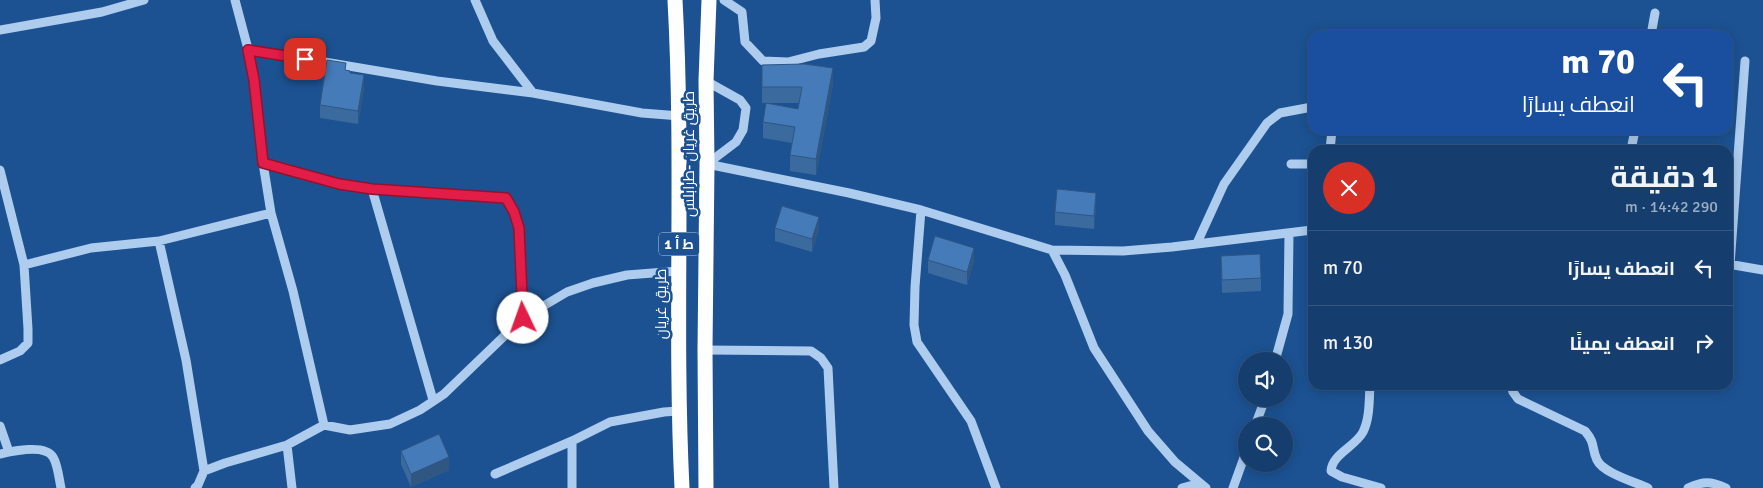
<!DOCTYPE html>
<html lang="ar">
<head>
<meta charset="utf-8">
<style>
	body { margin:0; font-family:Signika,Cairo,sans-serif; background:#1e4573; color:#f1f3f6; direction:rtl; height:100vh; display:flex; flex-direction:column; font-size:19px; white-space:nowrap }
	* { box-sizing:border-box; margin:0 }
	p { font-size:16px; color:#9daec2 }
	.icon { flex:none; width:28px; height:28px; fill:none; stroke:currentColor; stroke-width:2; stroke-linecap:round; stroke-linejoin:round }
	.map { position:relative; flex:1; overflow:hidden; direction:ltr }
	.drawer { position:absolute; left:1308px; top:145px; width:425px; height:245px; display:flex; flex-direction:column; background:#153e6e; border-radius:15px; box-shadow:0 2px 12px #0003,0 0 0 1px #345781; direction:rtl }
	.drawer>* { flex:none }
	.top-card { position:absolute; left:1308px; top:30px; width:425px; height:105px; border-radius:15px; box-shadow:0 2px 12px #0003,0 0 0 1px #345781; direction:rtl; background:#1a4fa0; color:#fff; overflow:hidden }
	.fabs { position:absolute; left:1238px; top:352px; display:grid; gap:10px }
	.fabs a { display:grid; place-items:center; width:55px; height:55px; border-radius:50%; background:#153e6e; box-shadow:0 2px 12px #0003,0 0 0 1px #345781; font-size:25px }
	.pin { position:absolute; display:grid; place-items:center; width:42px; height:42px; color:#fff; margin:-21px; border-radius:10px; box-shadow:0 2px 8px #0006 }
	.me { position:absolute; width:55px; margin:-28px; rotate:357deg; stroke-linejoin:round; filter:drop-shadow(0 0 4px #0008) }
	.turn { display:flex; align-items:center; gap:18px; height:105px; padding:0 15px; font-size:22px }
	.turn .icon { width:65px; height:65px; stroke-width:2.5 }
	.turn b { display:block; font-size:35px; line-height:42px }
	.round { display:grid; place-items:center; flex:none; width:52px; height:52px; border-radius:26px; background:#1e4573 }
	.head { display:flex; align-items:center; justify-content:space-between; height:85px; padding:0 15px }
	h1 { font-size:30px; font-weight:700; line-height:38px }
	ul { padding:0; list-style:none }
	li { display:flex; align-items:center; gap:15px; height:75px; padding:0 15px; border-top:1px solid #345781 }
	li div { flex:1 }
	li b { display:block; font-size:19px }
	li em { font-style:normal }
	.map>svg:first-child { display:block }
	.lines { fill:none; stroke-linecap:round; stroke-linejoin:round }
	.minor { stroke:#adccee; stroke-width:9 }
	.highway { stroke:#fff; stroke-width:15 }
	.wall { fill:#3b6a9f }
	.shaded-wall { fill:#305682 }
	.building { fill:#457bb9; stroke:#305682 }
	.route-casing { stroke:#92132f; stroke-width:12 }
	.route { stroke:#e11d48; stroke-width:9 }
	.labels { text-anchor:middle; stroke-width:5; stroke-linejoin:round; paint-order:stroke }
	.shield { fill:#1c5292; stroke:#bbcbde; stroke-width:1 }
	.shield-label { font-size:14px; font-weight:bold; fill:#fff }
	.street-label { font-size:15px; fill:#fff; stroke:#1c5292 }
</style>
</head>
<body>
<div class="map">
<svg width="1763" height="488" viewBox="0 0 1763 488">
	<rect width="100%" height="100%" fill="#1c5292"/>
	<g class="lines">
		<path class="minor" d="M235,0l13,49 6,31 9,83 8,50 22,78 31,134
			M475,0l18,41 40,52
			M724,0l18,12 3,30 18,19 25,1 31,-8 45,-7 7,-6 5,-23 -1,-18
			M0,30l102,-18 42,-12
			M1651,35l4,-22
			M248,49l189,32 96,12 109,20 38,3
			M706,81l34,19 6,8 -3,22 -7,12 -29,22
			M1330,150l2,-20
			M1631,150l4,-20
			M263,163l76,21 33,5 133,9 10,14 4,16 4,90
			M707,164l142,29 72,17 131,40 71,1 49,-4 140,-17
			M1291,164h21
			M0,170l24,95 4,64v14l-8,8 -20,9
			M372,189l61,211
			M921,210l-6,77 -1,38 3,17 54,79 25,67
			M159,241l27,119 18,111 -6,14 -3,3
			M1197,243l27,-59 43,-61 13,-10 32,-6
			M1052,250l13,25 29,73 54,83 27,31 31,26
			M1728,264l35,6
			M24,265l67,-17 68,-7 112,-28
			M1730,265l15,-204
			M705,350l106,1 10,7 7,10 6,120
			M1275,361l13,-47 1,-81
			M1370,385c-1,15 0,33 -7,47 -8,15 -31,22 -32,39l11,6 39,11
			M1511,385l2,7 5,7 67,32c11,13 6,16 12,29 6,13 38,22 51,28
			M0,426l9,26
			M1255,426l10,-27
			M572,441v47
			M287,445l5,43
			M0,454c13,-3 45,-10 53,3 5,8 6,22 8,31
			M204,471l21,-8 62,-18 37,-20 26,5 40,-6 30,-14 24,-16 79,-76 44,-26 26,-9 34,-8 51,-4
			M495,474l77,-33 38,-19 54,-10 14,-1
			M1182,488l18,-5
			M1233,488l13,-36
			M1688,488c15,-7 23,-7 38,0"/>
		<path class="highway" d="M675,0c9,163 -1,325 7,488
			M706,488l-1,-138 2,-186 -1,-83 3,-81"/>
	</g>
	<path class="wall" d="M762,65l71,19 -17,91 -26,-4v-16l2,-12 -29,-5v-16l35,-13 1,-6h-37z
		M346,70l4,3 14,15 -6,36 -38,-6v-13z
		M1096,206l-2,23 -39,-4v-13z
		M775,228l44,2 -7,22 -37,-11z
		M1221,256l40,22v13l-39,2z
		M928,260l46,1 -7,24 -39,-12z
		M401,451l48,19 -38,17 -10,-23z"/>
	<path class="shaded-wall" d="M833,68v16l-17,91v-16z
		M364,75v13l-6,36v-13z
		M1096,193v13l-2,23v-13z
		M819,217v13l-7,22v-13z
		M974,248v13l-7,24v-13z
		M449,457v13l-38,17v-13z"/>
	<path class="building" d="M327,60l19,3 -1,7 5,1v2l14,2 -6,36 -38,-6z
		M804,64l29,4 -17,91 -26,-4 5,-28 -32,-5 3,-19 32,6 4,-22h-40v-22z
		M1057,189l39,4 -2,23 -39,-4z
		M782,206l37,11 -7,22 -37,-11z
		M935,236l39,12 -7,24 -39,-12z
		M1260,254l1,24 -39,2 -1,-24z
		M439,434l10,23 -38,17 -10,-23z"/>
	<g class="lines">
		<g class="route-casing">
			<path id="route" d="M305,59l-57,-9 6,30 9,83 76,21 33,5 134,9 8,14 5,16 4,90"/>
		</g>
		<use href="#route" class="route"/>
	</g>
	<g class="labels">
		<rect class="shield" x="659" y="232.5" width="40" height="23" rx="4"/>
		<g class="shield-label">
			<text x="679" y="249">ط أ 1</text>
		</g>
		<g class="street-label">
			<text transform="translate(689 154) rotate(-90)" y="5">طريق غريان -طرابلس</text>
			<text transform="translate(661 304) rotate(-90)" y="5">طريق غريان</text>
		</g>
	</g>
</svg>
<div class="fabs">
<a><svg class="icon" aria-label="sound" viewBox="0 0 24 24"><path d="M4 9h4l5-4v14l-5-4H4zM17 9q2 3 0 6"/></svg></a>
<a><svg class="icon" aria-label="search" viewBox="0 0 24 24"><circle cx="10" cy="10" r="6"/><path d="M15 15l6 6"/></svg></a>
</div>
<div class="pin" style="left:305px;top:59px;background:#d93025"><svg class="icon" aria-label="arrive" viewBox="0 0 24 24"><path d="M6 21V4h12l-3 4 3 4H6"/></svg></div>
<svg class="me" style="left:523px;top:318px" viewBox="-20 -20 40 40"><circle r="19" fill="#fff"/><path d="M0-13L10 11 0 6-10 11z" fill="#e11d48"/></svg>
<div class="top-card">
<div class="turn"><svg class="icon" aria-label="left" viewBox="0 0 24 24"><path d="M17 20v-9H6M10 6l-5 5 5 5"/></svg><div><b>70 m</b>انعطف يسارًا</div></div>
</div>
<section class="drawer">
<div class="head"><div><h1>1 دقيقة</h1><p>290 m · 14:42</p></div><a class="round" style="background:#d93025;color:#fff"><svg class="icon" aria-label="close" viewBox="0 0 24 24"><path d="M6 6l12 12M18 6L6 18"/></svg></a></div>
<ul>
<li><svg class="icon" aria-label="left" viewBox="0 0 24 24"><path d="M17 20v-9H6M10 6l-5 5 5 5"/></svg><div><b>انعطف يسارًا</b></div><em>70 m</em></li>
<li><svg class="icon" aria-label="right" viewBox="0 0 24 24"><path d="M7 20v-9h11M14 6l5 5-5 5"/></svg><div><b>انعطف يمينًا</b></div><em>130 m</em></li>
</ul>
</section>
</div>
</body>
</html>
